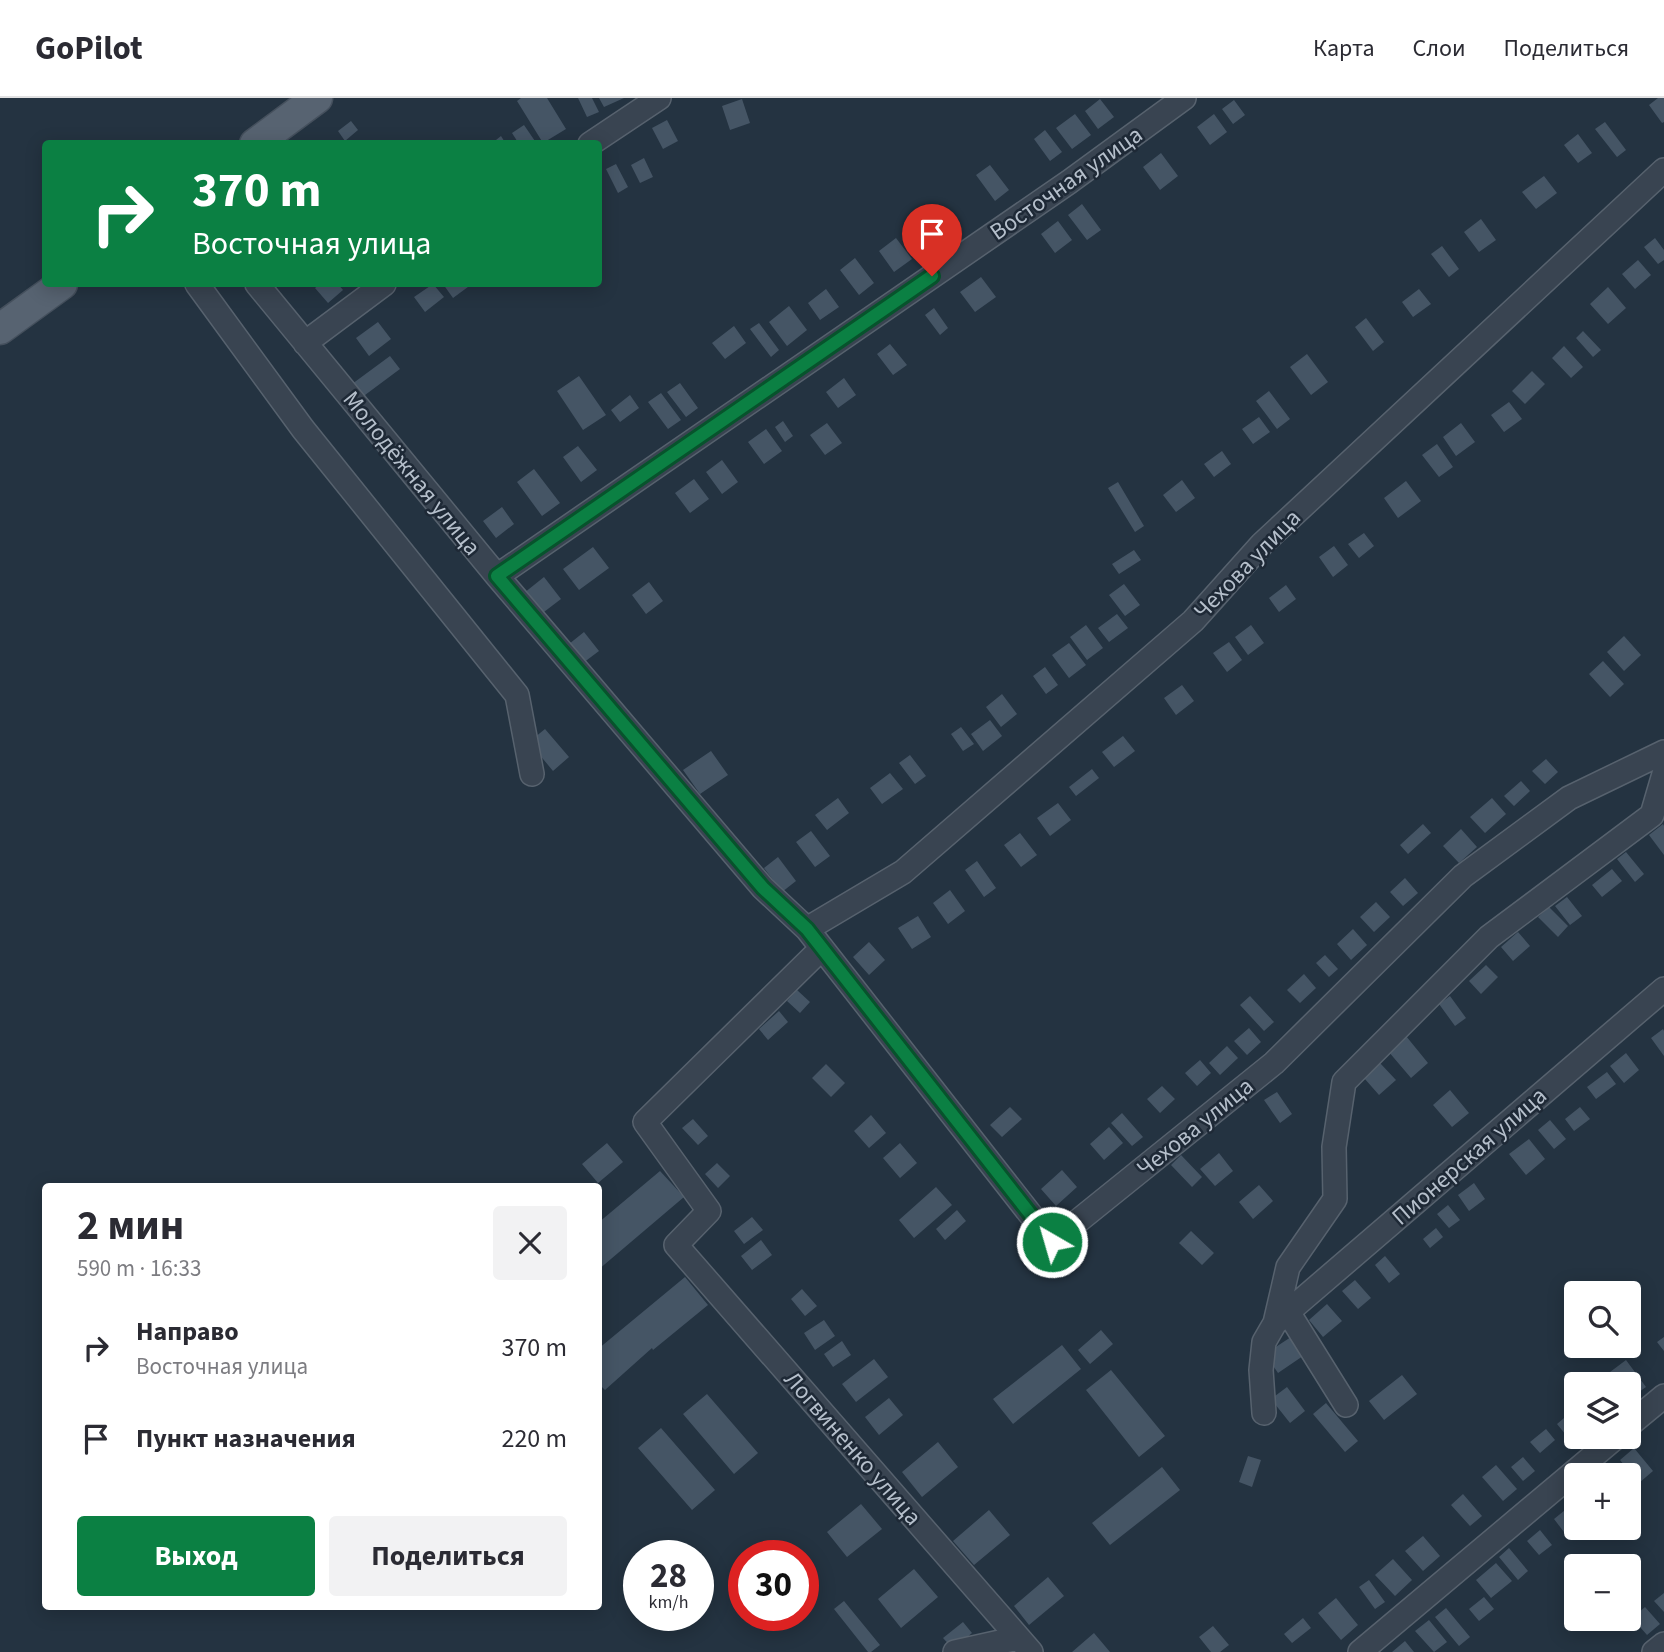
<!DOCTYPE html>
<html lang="ru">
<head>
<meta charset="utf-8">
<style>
	body { margin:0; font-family:"Source Sans 3",sans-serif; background:#f2f2f3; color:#2b2b33; height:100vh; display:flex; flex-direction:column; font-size:26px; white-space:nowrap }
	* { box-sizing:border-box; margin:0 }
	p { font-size:23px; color:#7c7c81 }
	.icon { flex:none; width:38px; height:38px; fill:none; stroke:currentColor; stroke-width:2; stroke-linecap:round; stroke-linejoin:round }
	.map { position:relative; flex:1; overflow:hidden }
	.details { position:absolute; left:42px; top:1085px; width:560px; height:427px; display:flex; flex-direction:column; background:#fff; border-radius:7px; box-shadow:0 4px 18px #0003 }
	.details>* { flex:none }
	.guide { position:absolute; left:42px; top:42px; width:560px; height:147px; border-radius:7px; box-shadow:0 4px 18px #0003; background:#0b8043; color:#fff; overflow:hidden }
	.fabs { position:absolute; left:1564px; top:1183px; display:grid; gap:14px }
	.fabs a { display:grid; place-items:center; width:77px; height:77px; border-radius:7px; background:#fff; box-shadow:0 4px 18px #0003; font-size:35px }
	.speed { position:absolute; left:623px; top:1442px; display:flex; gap:14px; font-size:35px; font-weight:700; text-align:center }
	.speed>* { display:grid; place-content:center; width:91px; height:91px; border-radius:50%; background:#fff; box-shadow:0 4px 18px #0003; line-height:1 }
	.speed small { font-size:18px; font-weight:400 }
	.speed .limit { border:10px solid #d22; background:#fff; color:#111 }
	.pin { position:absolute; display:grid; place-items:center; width:60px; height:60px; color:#fff; margin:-72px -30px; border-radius:50% 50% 50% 0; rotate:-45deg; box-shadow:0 0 7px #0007 }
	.pin .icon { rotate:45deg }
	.me { position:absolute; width:77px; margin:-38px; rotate:322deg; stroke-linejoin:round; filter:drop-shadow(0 0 5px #0008) }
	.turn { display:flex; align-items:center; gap:24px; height:147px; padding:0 35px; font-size:32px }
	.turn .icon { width:91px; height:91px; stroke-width:2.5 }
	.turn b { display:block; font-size:49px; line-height:60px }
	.round { display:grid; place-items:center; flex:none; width:74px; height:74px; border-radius:7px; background:#f2f2f3 }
	.overview { display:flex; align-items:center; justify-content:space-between; height:119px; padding:0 35px }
	h1 { font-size:42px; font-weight:700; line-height:52px }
	.cta { display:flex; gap:14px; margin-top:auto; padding:14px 35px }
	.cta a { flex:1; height:80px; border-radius:7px; background:#0b8043; color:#fff; font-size:28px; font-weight:700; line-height:80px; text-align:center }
	.cta a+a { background:#f2f2f3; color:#2b2b33 }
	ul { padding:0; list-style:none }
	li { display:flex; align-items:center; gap:21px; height:91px; padding:0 35px }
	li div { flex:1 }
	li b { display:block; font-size:26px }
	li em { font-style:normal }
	header { display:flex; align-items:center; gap:42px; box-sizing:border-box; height:98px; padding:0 35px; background:#fff; border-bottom:2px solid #e1e1e2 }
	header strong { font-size:33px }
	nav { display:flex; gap:38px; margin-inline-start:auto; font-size:24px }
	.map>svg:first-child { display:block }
	.building { fill:#455565 }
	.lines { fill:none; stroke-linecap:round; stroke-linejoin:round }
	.minor-casing { stroke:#57626e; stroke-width:26 }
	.major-casing { stroke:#45505d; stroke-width:33 }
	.minor { stroke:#394451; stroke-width:23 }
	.major { stroke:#576371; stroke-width:30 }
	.route-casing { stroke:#07532c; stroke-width:18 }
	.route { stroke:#0b8043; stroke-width:12 }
	.labels { text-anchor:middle; stroke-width:5; stroke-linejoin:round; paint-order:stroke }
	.street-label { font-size:24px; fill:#b5bfcb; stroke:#1e2936 }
</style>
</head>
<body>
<header>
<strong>GoPilot</strong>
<nav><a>Карта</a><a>Слои</a><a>Поделиться</a></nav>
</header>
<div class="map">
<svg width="1664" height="1554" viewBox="0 0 1664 1554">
	<rect width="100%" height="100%" fill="#243341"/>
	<path class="building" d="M521,0h26l19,31 -23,14 -26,-42z
		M578,0h14l7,14 -12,5z
		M599,0h25l-20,9z
		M1658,0h6v24l-2,1 -13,-18z
		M742,1l8,24 -20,7 -8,-24z
		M1100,1l14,18 -16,12 -13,-18z
		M1234,2l11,15 -12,9 -11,-15z
		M1075,16l16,21 -19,14 -16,-21z
		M1214,16l13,18 -17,13 -13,-18z
		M667,22l11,21 -15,8 -11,-21z
		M351,23l7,9 -13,11 -7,-10z
		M1605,24l21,28 -9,7 -22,-28z
		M524,27l13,19h-18l-7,-11z
		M1045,32l17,22 -12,9 -16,-22z
		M1578,36l14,19 -14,10 -14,-18z
		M501,38l5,8h-15z
		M1161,55l17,23 -18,14 -17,-23z
		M644,60l9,19 -13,6 -9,-18z
		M616,66l12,23 -10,6 -12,-24z
		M990,67l19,25 -14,11 -19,-26z
		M1544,78l13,17 -21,16 -14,-17z
		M1082,106l19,26 -14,10 -19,-25z
		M930,115l18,23 -14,10 -17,-23z
		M1481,121l15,21 -17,12 -15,-20z
		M1058,123l14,19 -17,13 -14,-19z
		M896,140l16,21 -18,13 -15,-21z
		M1655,140l9,12v10l-6,4 -14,-17z
		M1442,148l17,23 -10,8 -18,-23z
		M855,160l19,25 -15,12 -19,-25z
		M1638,162l13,15 -16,14 -13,-15z
		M981,179l15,20 -21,15 -15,-20z
		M320,186h18l5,6 -15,13 -13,-15z
		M433,186l11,13 -19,15 -11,-15z
		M443,186h29l-19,14z
		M1608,189l18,21 -18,16 -18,-20z
		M826,191l13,18 -19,13 -12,-17z
		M1419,191l12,15 -18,13 -11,-15z
		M789,208l18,24 -20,16 -18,-24z
		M934,210l14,20 -8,7 -15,-20z
		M1366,220l18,24 -11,9 -18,-24z
		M378,224l13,17 -22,17 -13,-18z
		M759,225l20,27 -8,7 -21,-28z
		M734,228l12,17 -21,16 -13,-16z
		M1583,233l18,19 -8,7 -17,-19z
		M890,246l17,21 -14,10 -16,-21z
		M1564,248l19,21 -12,11 -19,-20z
		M1307,256l21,28 -17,13 -21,-28z
		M390,258l10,13 -39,29 -9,-14z
		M1532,273l13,13 -20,20 -13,-13z
		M579,278l27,39 -23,15 -26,-39z
		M844,280l12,17 -18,13 -12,-16z
		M680,285l18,25 -12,9 -19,-25z
		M1269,293l21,28 -13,10 -21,-28z
		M661,295l20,27 -13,9 -20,-27z
		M630,297l9,13 -19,14 -9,-12z
		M1509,304l13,17 -18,13 -13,-17z
		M1259,319l11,15 -17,12 -11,-15z
		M783,323l10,15 -8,6 -10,-15z
		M827,325l15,20 -17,12 -15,-20z
		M1461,325l14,19 -19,14 -13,-19z
		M766,331l16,22 -18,13 -16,-22z
		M1437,346l16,23 -14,10 -17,-22z
		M578,348l19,24 -16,12 -18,-25z
		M1222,353l9,13 -17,13 -10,-13z
		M722,362l16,22 -16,12 -16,-22z
		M534,371l26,34 -18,13 -25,-34z
		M694,381l15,20 -19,14 -15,-20z
		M1182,382l13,18 -19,14 -13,-17z
		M1406,383l15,20 -23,17 -14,-20z
		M1118,384l26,44 -9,6 -27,-44z
		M502,409l12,17 -18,14 -13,-17z
		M1364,435l10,13 -15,12 -11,-14z
		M1334,448l14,19 -15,12 -14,-20z
		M593,449l16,21 -30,22 -16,-21z
		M1134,452l7,10 -22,14 -7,-10z
		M544,479l17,22 -21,16 -16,-22z
		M649,484l14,19 -17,13 -14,-19z
		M1124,486l16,21 -15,11 -16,-21z
		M1286,487l10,14 -17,13 -10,-14z
		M1117,516l11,14 -19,14 -11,-14z
		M1086,527l17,23 -16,12 -17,-23z
		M1251,527l13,18 -16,12 -13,-18z
		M584,534l15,19 -16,12 -14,-19z
		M1624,538l17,19 -17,16 -17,-19z
		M1229,544l13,18 -15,12 -14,-19z
		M1069,545l17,22 -17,13 -17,-23z
		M1603,563l21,23 -14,13 -21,-23z
		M1045,569l13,18 -12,9 -13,-18z
		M1182,587l12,16 -18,14 -12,-17z
		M1002,596l15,20 -16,13 -15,-20z
		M990,622l12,16 -19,15 -12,-17z
		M961,629l13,17 -11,7 -12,-17z
		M545,631l24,28 -16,14 -24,-29z
		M1123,638l12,15 -21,16 -12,-15z
		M711,653l17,24 -28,19 -17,-24z
		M910,657l16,21 -11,8 -16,-21z
		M1546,661l12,13 -13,12 -13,-13z
		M1092,671l7,9 -23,18 -7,-9z
		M890,675l13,16 -21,15 -12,-16z
		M1521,683l9,10 -16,15 -10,-10z
		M838,700l11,15 -22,17 -12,-15z
		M1492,700l14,16 -21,19 -15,-16z
		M1058,705l13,17 -21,16 -13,-18z
		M1423,726l8,9 -23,21 -8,-9z
		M1663,726l1,2v29l-15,-20z
		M1461,731l16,18 -18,16 -16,-17z
		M811,733l19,25 -15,11 -19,-25z
		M1020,735l17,22 -16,12 -17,-22z
		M1626,754l18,22 -9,8 -18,-23z
		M778,759l18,24 -14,11 -18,-24z
		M977,763l19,27 -12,9 -19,-27z
		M1612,771l10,12 -20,16 -10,-12z
		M1405,780l13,15 -15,13 -13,-14z
		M950,792l15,21 -17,13 -15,-21z
		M1567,799l15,19 -12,9 -15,-19z
		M1376,804l14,15 -16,15 -14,-15z
		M1549,809l19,19 -10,11 -20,-20z
		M918,818l13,21 -19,12 -14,-21z
		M1353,831l14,16 -16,15 -14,-16z
		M1518,834l12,14 -17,15 -12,-14z
		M869,844l16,18 -16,15 -16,-18z
		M1325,857l13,14 -9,8 -13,-14z
		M1486,867l12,12 -17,17 -12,-13z
		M1304,876l12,14 -16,15 -13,-13z
		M797,892l13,12 -10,11 -13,-12z
		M1250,898l24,26 -10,9 -24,-26z
		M1450,898l16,22 -11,8 -16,-22z
		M779,913l9,11 -20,18 -9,-11z
		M1249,930l12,14 -14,13 -13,-14z
		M1663,931l1,2v25l-13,-18z
		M1406,938l22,27 -17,15 -23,-27z
		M1227,948l11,12 -18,17 -11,-12z
		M1626,955l13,17 -15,13 -14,-17z
		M1200,962l11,13 -14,13 -12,-13z
		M1380,965l16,17 -17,15 -15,-17z
		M826,966l19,19 -14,14 -19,-19z
		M1607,974l9,12 -20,15 -9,-12z
		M1162,988l13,13 -15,14 -13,-14z
		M1450,992l19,23 -17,14 -19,-22z
		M1277,994l15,22 -12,9 -16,-23z
		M1010,1009l12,12 -20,18 -12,-12z
		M1580,1009l10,12 -16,12 -9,-12z
		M1122,1015l21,24 -11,9 -21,-23z
		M871,1017l15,18 -17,15 -15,-17z
		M693,1021l15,17 -10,9 -16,-17z
		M1550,1022l16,19 -12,10 -16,-19z
		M1109,1029l14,16 -19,17 -14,-16z
		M1529,1041l16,20 -19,16 -17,-21z
		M607,1045l16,19 -25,21 -16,-19z
		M900,1045l17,20 -17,15 -17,-20z
		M1219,1055l14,18 -18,15 -15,-17z
		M1181,1057l21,22 -10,10 -21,-22z
		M717,1065l13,13 -12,12 -13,-14z
		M1062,1072l15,17 -21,19 -15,-17z
		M660,1073l24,26 -86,73v-47z
		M1474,1085l11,16 -16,12 -11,-16z
		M1259,1087l14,16 -20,18 -14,-17z
		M936,1089l16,18 -38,33 -15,-18z
		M1448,1107l12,15 -11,8 -12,-14z
		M957,1112l9,11 -21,19 -9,-11z
		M752,1119l11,13 -19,14 -10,-13z
		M1436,1130l7,9 -13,11 -7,-9z
		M1191,1133l23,22 -12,12 -23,-22z
		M761,1142l11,15 -20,15 -11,-14z
		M1385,1158l15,18 -11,9 -14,-18z
		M685,1179l23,28 -55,45 -1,-2 -47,42 -7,-7v-34z
		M1355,1182l16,18 -13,11 -16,-18z
		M802,1191l15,17 -12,10 -14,-17z
		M1327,1206l15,17 -19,16 -14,-17z
		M824,1222l11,16 -20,14 -11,-17z
		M1101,1232l12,14 -23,20 -12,-14z
		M1291,1239l12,19 -25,17 -13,-19z
		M1664,1239v14l-7,-9z
		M842,1243l9,14 -18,12 -9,-13z
		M1062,1247l19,24 -68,55 -20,-25z
		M874,1261l14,18 -32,25 -14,-18z
		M1626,1262l20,27 -17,12v-15h-10l-9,-12z
		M1111,1272l54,66 -26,21 -53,-67z
		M1402,1277l15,19 -33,26 -15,-19z
		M1287,1289l18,24 -15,12 -19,-24z
		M707,1296l51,59 -24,21 -51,-60z
		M889,1300l14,17 -24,20 -14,-18z
		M1326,1305l32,38 -13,11 -32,-38z
		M1571,1314l6,8v17h7l-10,8 -17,-21z
		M661,1330l54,62 -23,20 -54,-62z
		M1546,1331l9,11 -15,13 -10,-11z
		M938,1344l20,25 -36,30 -20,-25z
		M1634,1350l19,23 -14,12 -19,-23z
		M1248,1358l13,4 -9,27 -13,-5z
		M1523,1359l12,14 -12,10 -12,-14z
		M1496,1367l21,24 -14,12 -21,-24z
		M1162,1369l18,23 -70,55 -18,-22z
		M1463,1396l19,22 -12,10 -19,-21z
		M861,1406l21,25 -35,28 -20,-25z
		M1570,1408l7,8v14l-10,8 -13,-17z
		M989,1412l21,25 -36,30 -21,-24z
		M1540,1432l12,15 -13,10 -12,-14z
		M1423,1438l17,20 -17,15 -18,-20z
		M1509,1450l19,23 -10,9 -19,-23z
		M1393,1461l19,21 -17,16 -20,-21z
		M803,1462l15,19 -15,12z
		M1496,1465l16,18 -21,17 -15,-18z
		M914,1471l24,28 -37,31 -23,-29z
		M1048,1479l16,19 -35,29 -15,-19z
		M1369,1482l16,22 -10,7 -16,-22z
		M1664,1495v19l-10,-11z
		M1484,1499l10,12 -15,12 -10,-12z
		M1336,1500l22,27 -17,15 -23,-27z
		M844,1503l36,44 -9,7h-3l-34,-43z
		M1645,1509l15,17 -13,11 -15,-17z
		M1446,1510l24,29 -11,9 -24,-29z
		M1303,1520l8,10 -19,15 -8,-9z
		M1429,1522l18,22 -13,10 -19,-21z
		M963,1524l9,11 -19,16 -10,-11z
		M1213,1528l16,19 -9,7h-9l-12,-15z
		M1094,1535l16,19h-38z
		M1405,1543l9,11h-22z"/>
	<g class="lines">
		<g class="minor-casing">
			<path id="minor" d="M590,46l69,-46
				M197,186l106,145 214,266 15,79
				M257,186l240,292 266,312 44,41 245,313 222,-179 189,-187 106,-78 95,-46
				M305,245l79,-59
				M497,478l572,-394 115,-84
				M807,831l96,-57 290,-251 69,-77 402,-374
				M822,850l-177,174 64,89 -33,34 355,407
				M1288,1214l58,93
				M1275,1225l389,-334
				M1264,1315l-3,-43 3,-28 11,-19 13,-56 47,-68 -1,-52 10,-65 145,-145 163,-122 12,-41
				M1629,1327l35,-29
				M955,1554l63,-14
				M1360,1554l256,-215
				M1654,1554l10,-8"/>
		</g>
		<g class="major-casing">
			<path id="major" d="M255,46l62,-46
				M0,231l62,-45"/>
		</g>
		<use href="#minor" class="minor"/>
		<use href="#major" class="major"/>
	</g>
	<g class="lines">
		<g class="route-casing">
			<path id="route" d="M932,178l-435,300 266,312 44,41 245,313"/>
		</g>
		<use href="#route" class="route"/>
	</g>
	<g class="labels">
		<g class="street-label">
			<text transform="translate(1066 85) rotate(-35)" y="8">Восточная улица</text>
			<text transform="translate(412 375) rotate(51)" y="8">Молодёжная улица</text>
			<text transform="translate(1247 466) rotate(-46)" y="8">Чехова улица</text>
			<text transform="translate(1195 1029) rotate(-39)" y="8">Чехова улица</text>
			<text transform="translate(1469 1058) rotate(-41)" y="8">Пионерская улица</text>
			<text transform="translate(853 1350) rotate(49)" y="8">Логвиненко улица</text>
		</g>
	</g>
</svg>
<div class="fabs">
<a><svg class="icon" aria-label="search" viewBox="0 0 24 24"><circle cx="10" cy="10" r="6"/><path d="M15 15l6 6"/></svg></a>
<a><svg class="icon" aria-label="layers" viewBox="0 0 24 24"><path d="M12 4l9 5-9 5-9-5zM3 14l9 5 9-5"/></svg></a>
<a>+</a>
<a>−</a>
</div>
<div class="speed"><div>28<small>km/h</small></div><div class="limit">30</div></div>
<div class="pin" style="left:932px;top:178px;background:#d93025"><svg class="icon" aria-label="arrive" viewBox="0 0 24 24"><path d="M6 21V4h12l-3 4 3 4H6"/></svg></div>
<svg class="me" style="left:1052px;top:1144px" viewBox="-20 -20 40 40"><circle r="17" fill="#0b8043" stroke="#fff" stroke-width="3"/><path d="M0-11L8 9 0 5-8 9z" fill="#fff"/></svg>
<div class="guide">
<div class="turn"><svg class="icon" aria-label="right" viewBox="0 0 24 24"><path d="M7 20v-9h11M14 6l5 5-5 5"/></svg><div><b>370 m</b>Восточная улица</div></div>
</div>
<section class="details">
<div class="overview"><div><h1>2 мин</h1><p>590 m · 16:33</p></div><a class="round"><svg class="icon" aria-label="close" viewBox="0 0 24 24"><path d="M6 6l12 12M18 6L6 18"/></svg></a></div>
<ul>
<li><svg class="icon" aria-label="right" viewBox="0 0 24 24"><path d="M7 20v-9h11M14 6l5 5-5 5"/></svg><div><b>Направо</b><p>Восточная улица</p></div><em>370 m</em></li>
<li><svg class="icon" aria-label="arrive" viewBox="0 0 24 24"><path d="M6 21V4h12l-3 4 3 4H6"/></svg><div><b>Пункт назначения</b></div><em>220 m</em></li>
</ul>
<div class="cta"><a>Выход</a><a>Поделиться</a></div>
</section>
</div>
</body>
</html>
